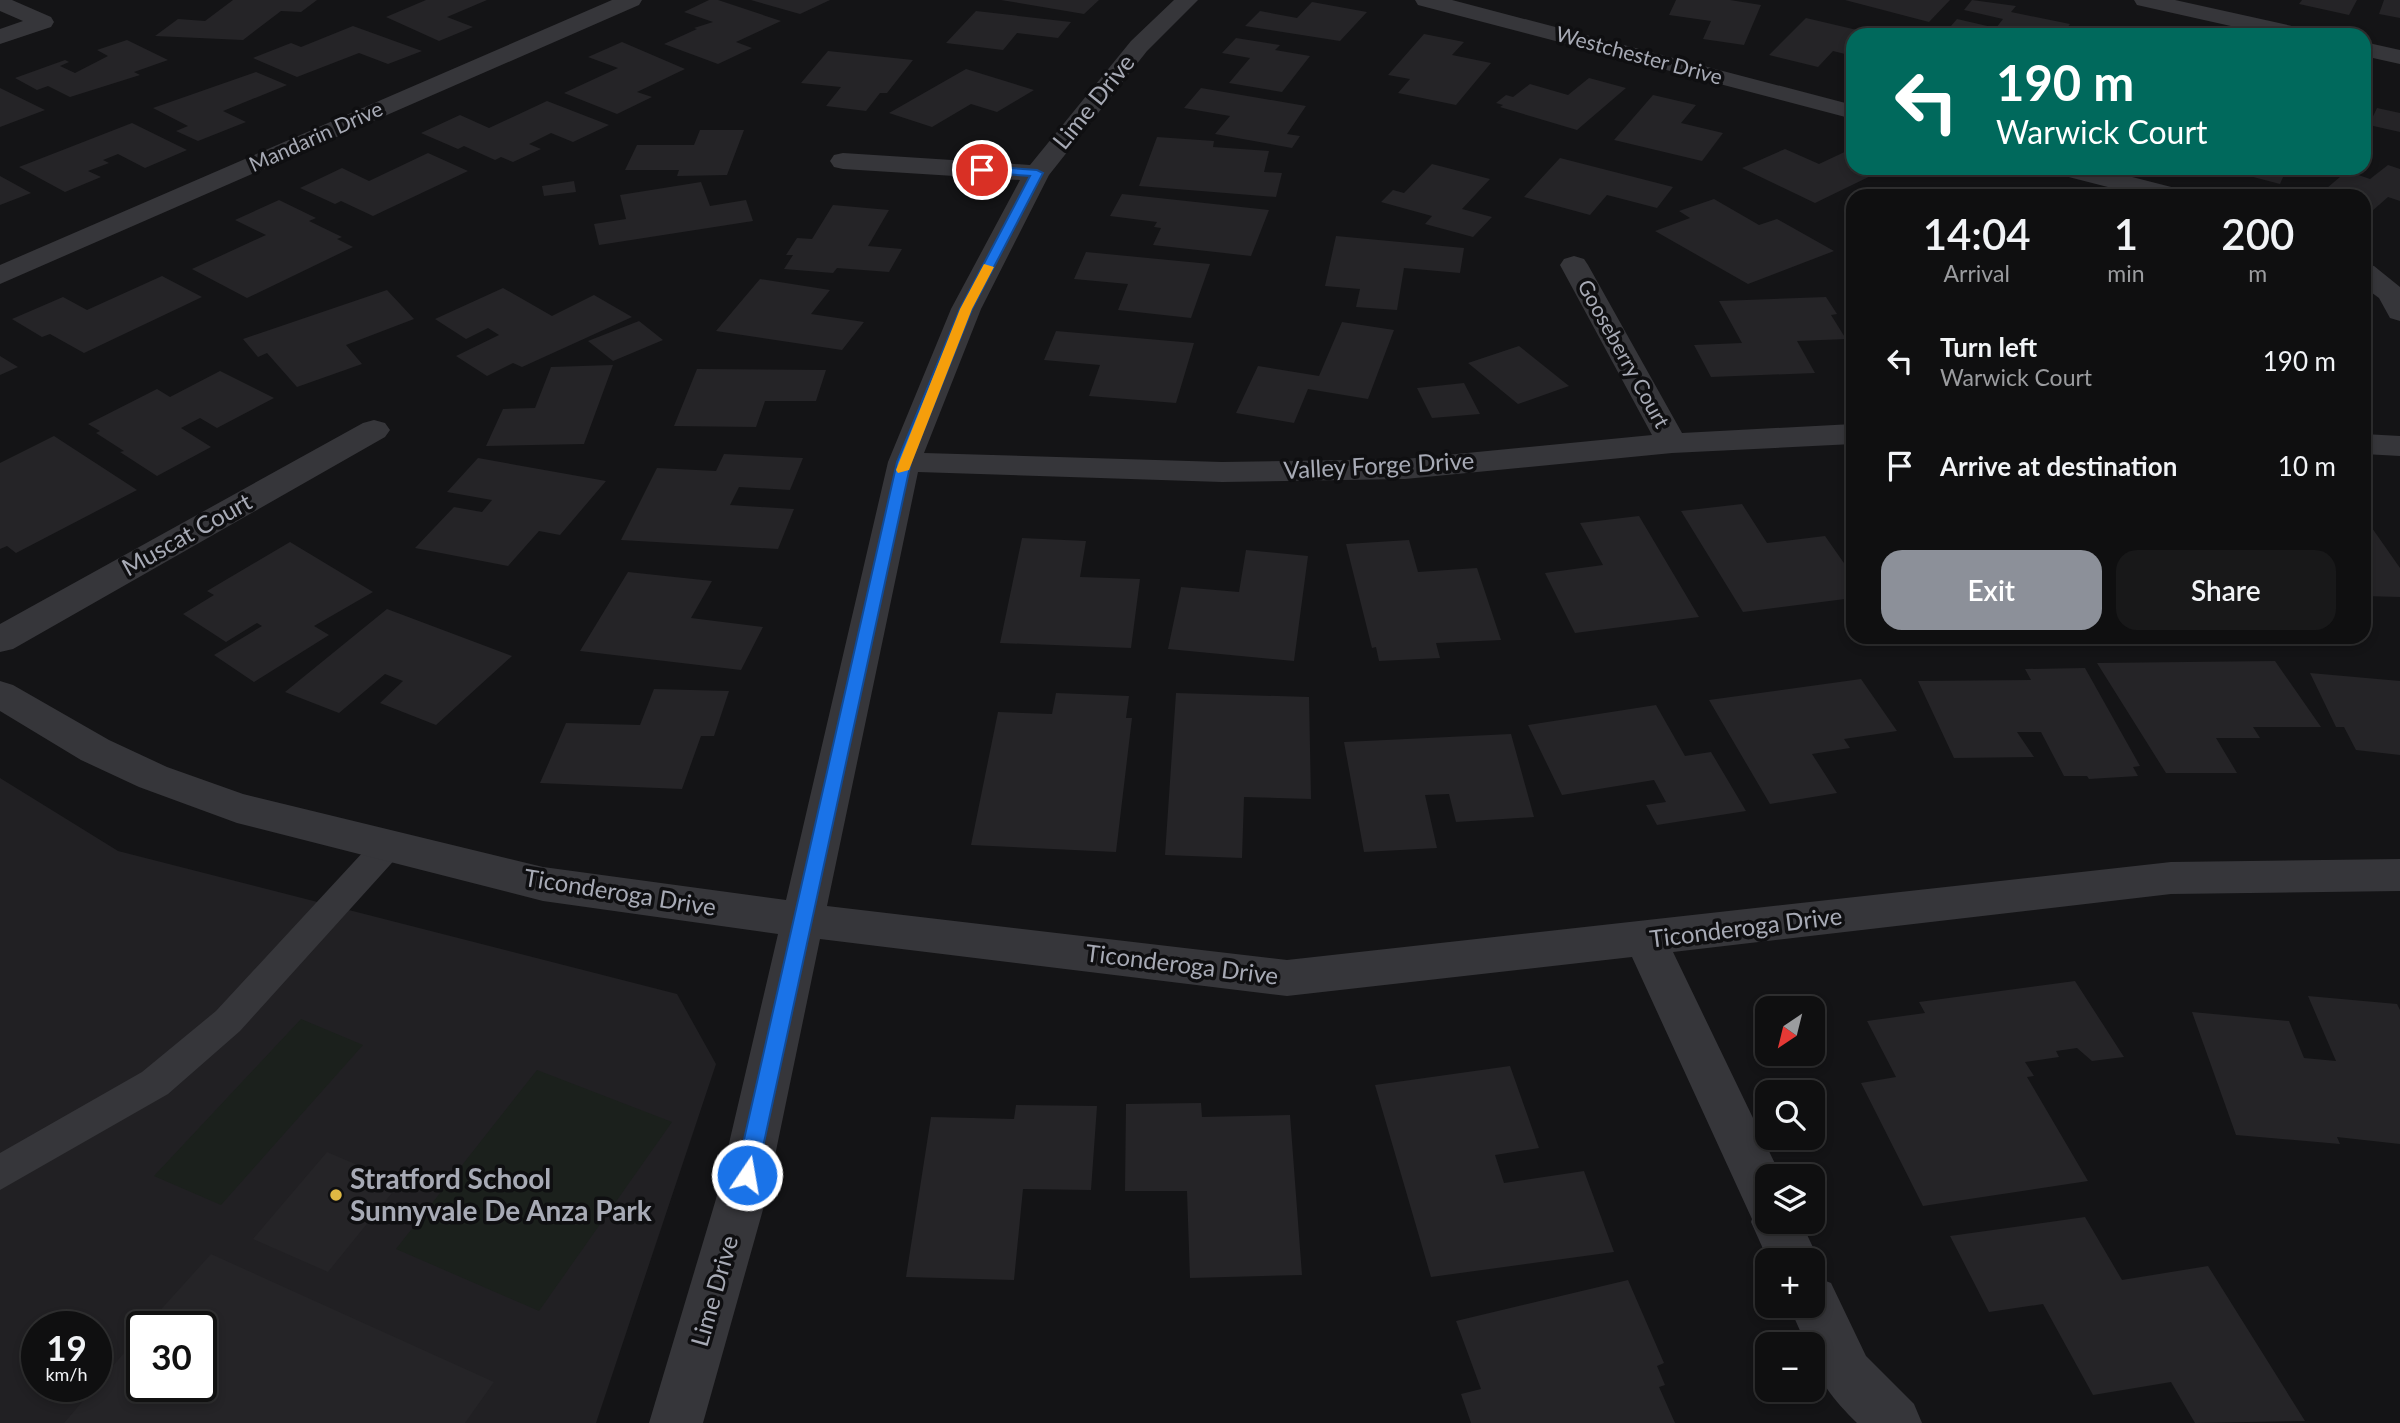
<!DOCTYPE html>
<html lang="en">
<head>
<meta charset="utf-8">
<style>
	body { margin:0; font-family:Lato,sans-serif; background:#181819; color:#f1f3f6; height:100vh; display:flex; flex-direction:column; font-size:26px; white-space:nowrap }
	* { box-sizing:border-box; margin:0 }
	p { font-size:23px; color:#9b9c9f }
	.icon { flex:none; width:38px; height:38px; fill:none; stroke:currentColor; stroke-width:2; stroke-linecap:round; stroke-linejoin:round }
	.map { position:relative; flex:1; overflow:hidden }
	.details { position:absolute; left:1846px; top:189px; width:525px; height:455px; display:flex; flex-direction:column; background:#0f0f10; border-radius:21px; box-shadow:0 4px 10px #0003,0 0 0 2px #2f2f30 }
	.details>* { flex:none }
	.top-card { position:absolute; left:1846px; top:28px; width:525px; height:147px; border-radius:21px; box-shadow:0 4px 10px #0003,0 0 0 2px #2f2f30; background:#00695c; color:#fff; overflow:hidden }
	.needle { width:46px; rotate:215deg }
	.tools { position:absolute; left:1755px; top:996px; display:grid; gap:14px }
	.tools a { display:grid; place-items:center; width:70px; height:70px; border-radius:14px; background:#0f0f10; box-shadow:0 4px 10px #0003,0 0 0 2px #2f2f30; font-size:35px }
	.speed { position:absolute; left:21px; top:1311px; display:flex; gap:14px; font-size:35px; font-weight:700; text-align:center }
	.speed>* { display:grid; place-content:center; width:91px; height:91px; border-radius:50%; background:#0f0f10; box-shadow:0 4px 10px #0003,0 0 0 2px #2f2f30; line-height:1 }
	.speed small { font-size:18px; font-weight:400 }
	.speed .limit { border:4px solid #111; border-radius:10px; background:#fff; color:#111 }
	.pin { position:absolute; display:grid; place-items:center; width:60px; height:60px; color:#fff; margin:-30px; border:4px solid #fff; border-radius:50%; box-shadow:0 2px 7px #0007 }
	.me { position:absolute; width:77px; margin:-38px; rotate:12deg; stroke-linejoin:round; filter:drop-shadow(0 0 5px #0008) }
	.turn { display:flex; align-items:center; gap:24px; height:147px; padding:0 35px; font-size:32px }
	.turn .icon { width:91px; height:91px; stroke-width:2.5 }
	.turn b { display:block; font-size:49px; line-height:60px }
	.eta { display:flex; justify-content:space-evenly; align-items:center; height:119px; text-align:center }
	.eta b { font-size:42px; font-weight:600; line-height:49px }
	.cta { display:flex; gap:14px; margin-top:auto; padding:14px 35px }
	.cta a { flex:1; height:80px; border-radius:21px; background:#8c9099; color:#fff; font-size:28px; font-weight:600; line-height:80px; text-align:center }
	.cta a+a { background:#181819; color:#f1f3f6 }
	ul { padding:0; list-style:none }
	li { display:flex; align-items:center; gap:21px; height:105px; padding:0 35px }
	li div { flex:1 }
	li b { display:block; font-size:26px }
	li em { font-style:normal }
	.map>svg:first-child { display:block }
	.built { fill:#212023; fill-rule:evenodd }
	.green { fill:#1b201c }
	.building { fill:#252427 }
	.lines { fill:none; stroke-linecap:round; stroke-linejoin:round }
	.service { fill:#36363a; fill-rule:evenodd }
	.minor { fill:#36363a; fill-rule:evenodd }
	.route { fill:#1a73e8; stroke:#114b97; stroke-width:2 }
	.slow { fill:#f59e0b }
	.poi-dot { fill:#dfb843; stroke:#0f0f11; stroke-width:2.5 }
	.labels { text-anchor:middle; stroke-width:7; stroke-linejoin:round; paint-order:stroke }
	.far-street-label { font-size:21px; fill:#a7aab5; stroke:#0f0f11 }
	.street-label { font-size:24px; fill:#a7aab5; stroke:#0f0f11 }
	.near-poi-label { font-size:28px; font-weight:bold; fill:#a7aab5; stroke:#0f0f11; text-anchor:start }
</style>
</head>
<body>
<div class="map">
<svg width="2400" height="1423" viewBox="0 0 2400 1423">
	<rect width="100%" height="100%" fill="#141416"/>
	<path class="built" d="M0,778l118,73 559,143 39,70 -120,359h-596zM37,1326h59v60h-59zM142,1326h59v60h-59z"/>
	<path class="green" d="M301,1019l62,26 -142,160 -67,-29z
		M537,1070l135,52 -133,189 -143,-62z"/>
	<path class="building" d="M233,0h84l-16,12 -20,-1 -38,29 -88,-4 23,-17 27,2z
		M426,0h61l-40,17 26,10 -34,14 -53,-24z
		M709,0h9l63,21 -45,21 16,6 -34,16 -54,-20 33,-15 -3,-1 19,-6 -29,-10z
		M751,0h79l-30,14z
		M1001,0h98l-15,14z
		M1676,0h54l31,5 -17,40 -41,-6 8,-18 -42,-6z
		M1845,0h105l-21,22z
		M1972,0l44,6 -5,6 59,12 -8,11h-75l-36,-9 6,-7 39,9 7,-9 -39,-9z
		M2302,0h55l-8,15 -50,-11z
		M2384,0h16v18l-21,-4z
		M1312,2l55,10 -27,29 -95,-15 15,-15 37,7z
		M976,11l95,11 -13,16 -41,-5 -14,17 -57,-7z
		M1806,18l68,16 -1,1h-20v21l-20,-5 -15,16 -49,-12z
		M353,26l69,25 -34,13 -29,-11 -62,24 -44,-19 38,-15 10,4z
		M1424,34l40,8 -12,13 39,8 -35,42 -58,-12 12,-14 -22,-4z
		M1236,38l44,7 -5,5 35,6 -28,36 -53,-9 21,-25 -28,-5z
		M127,40l41,20 -34,12 6,3 -70,22 -22,-11 -11,4 -22,-12 50,-18 4,2 -9,4 15,7 33,-17 -11,-6z
		M622,42l63,27 -48,23 15,5 -35,17 -53,-21 54,-25 -30,-11z
		M828,51l85,9 -26,33h-7l-14,18 -40,-5 15,-19 -40,-4z
		M966,69l68,21 -37,22 -26,-8 -39,23 -43,-14z
		M256,72l31,13 -64,26 23,11 -48,19 -22,-10 12,-5 -35,-18z
		M1589,78l37,10 -49,42 -77,-23 3,-2 -7,-2 10,-8 7,2 17,-13 38,11z
		M0,88l45,22 -45,17z
		M1201,88l105,18 -19,28 13,2 -8,12 -77,-14 15,-18 -46,-8z
		M1653,95l43,10 -15,18 42,10 -21,28 -88,-21z
		M547,101l62,24 -36,17 -22,-9 -22,11 12,5 -28,13 -12,-5 -6,3 -31,-14 -6,3 -37,-16 39,-18 29,13z
		M2377,108l23,5v19l-31,-7z
		M132,123l55,27 -42,18 -27,-14 -15,6 6,3 -21,8 13,6 -36,15 -46,-25z
		M700,130h44l-17,45 -50,1 2,-6h-54l12,-25h57z
		M1157,137l57,4 -1,6 56,4 -5,21 18,1 -6,24 -137,-11z
		M1785,149l34,15 32,-15 2,19h34l-72,35 -73,-35z
		M428,153l40,18 -95,45 -32,-15 -6,3 -35,-16 42,-20 27,13z
		M1560,158l113,29 -16,21 -50,-13 -17,20 -66,-18z
		M1432,164l58,15 -28,30 30,8 -19,20 -48,-13 7,-8 -51,-14 12,-12 11,3z
		M2388,165l12,4v32l-12,-4 -17,15 -7,-2v-14l-44,-2 27,-23 23,8z
		M2219,168h68l-7,16z
		M0,176l31,17 -31,12z
		M574,181l2,11 -32,4 -2,-10z
		M701,182l9,24 36,-6 7,21 -154,24 -5,-21 32,-5 -6,-24z
		M1122,194l147,16 -18,46 -98,-11 8,-17 -7,-1 3,-5 -47,-6z
		M1714,199l45,26 18,-6 57,32 -86,33 -93,-53 35,-13 -11,-7z
		M279,200l37,18 -7,3 33,16 -5,2 16,8 -106,51 -55,-29 74,-34 -31,-15z
		M833,205l56,5 -21,36 34,3 -13,23 -52,-4 -4,5 -49,-4 9,-14h-7l11,-17 15,1z
		M1336,236l128,12 -4,25 -56,-5 -7,42 -41,-3 4,-18 -35,-3z
		M1086,252l124,12 -19,54 -73,-8 10,-26 -54,-5z
		M162,276l40,21 -118,56 -34,-19 -8,3 -30,-18 51,-22 24,13z
		M760,279l70,11 -19,24 53,8 -22,28 -126,-19z
		M503,288l49,28 42,-21 38,22 -110,50 -9,-4 -26,13 -31,-20 43,-21 -11,-7 -22,11 -31,-20z
		M387,290l27,29 -68,26 16,19 -65,23 -30,-34 -9,4 -15,-18z
		M1826,297l11,17 -6,1 15,24 -49,2 18,32 -104,4 -17,-32 48,-2 -23,-42z
		M639,321l24,19 -50,21 -25,-20z
		M1342,322l52,8 -26,69 -60,-10 -14,34 -58,-10 22,-47 61,10z
		M1056,331l138,12 -18,60 -87,-7 11,-31 -56,-5z
		M1519,346l50,40 -51,18 -50,-41z
		M0,356l18,11 -18,8z
		M613,365l-29,79 -98,2 17,-37 32,-1 16,-41z
		M697,369l129,1 -10,31h-51l-9,26 -82,-1z
		M220,371l54,27 -57,30 -17,-10 -19,10 30,19 -54,29 -37,-24 4,-1 -28,-18 4,-2 -12,-7 69,-35 13,8z
		M1464,383l16,31 -48,4 -15,-30z
		M54,436l83,54 -121,63 -9,-7 -7,3v-86z
		M724,454l79,4 -13,32 -51,-3 -9,18 64,4 -16,40 -157,-9 36,-72 59,3z
		M478,458l128,23 -46,54 -21,-4 -31,35 -93,-18 39,-41 28,5 10,-12 -45,-8z
		M1742,504l25,39 58,-7 28,40v22l-110,14 -62,-101z
		M1639,516l60,101 -124,16 -30,-60 58,-8 -23,-42z
		M2364,528h8l28,40v29l-36,-1z
		M1022,538l64,3 -6,36 60,2 -9,69 -131,-5z
		M1409,540l9,32 59,-4 24,72 -65,3 4,15 -61,3 -3,-14 -4,1 -26,-104z
		M290,542l83,50 -59,34 15,9 -75,47 -40,-27 48,-29 -5,-3 -31,19 -43,-28 31,-19 -7,-4z
		M1246,550l62,6 -14,105 -126,-12 13,-62 58,5z
		M628,572l84,9 -21,37 72,9 -22,43 -161,-19z
		M387,609l125,47 -76,69 -56,-22 23,-22 -18,-7 -46,39 -54,-21z
		M2275,661l46,66h-68l7,11h-44l21,35h-71l-69,-110z
		M2085,668l55,98 -7,1 5,9 -49,3 -2,-3h-23l-23,-44h-24l17,25 -80,1 -36,-77 113,-1 -6,-11z
		M2310,673l90,8v74l-44,-5 -12,-23h-8z
		M1861,679l36,52 -53,8 6,9 -38,6 25,39 -67,11 -61,-104z
		M654,689l75,2 -15,45h-13l-19,53 -142,-6 26,-60 74,2z
		M1056,693l73,3 -3,22h6l-16,134 -145,-7 27,-133 54,2z
		M1176,693l133,4 2,102 -67,-2 -2,61 -77,-3z
		M1656,705l29,51 26,-4 35,59 -89,14 -11,-20 20,-3 -12,-22 -92,15 -34,-70z
		M1511,734l23,83 -78,5 -7,-28 -24,1 12,53 -73,4 -20,-110z
		M2075,981l49,76 -32,4 -15,-13 -21,3 3,6 -34,5 9,14 -7,1 61,104 -165,25 -62,-123 35,-6 -29,-56 58,-8 -6,-11z
		M2308,996l89,8 3,6v134l-63,-7 3,7 -104,-9 -44,-123 97,9 15,37 32,3z
		M1510,1066l29,82 -44,7 9,28 80,-12 30,81 -183,25 -56,-192z
		M1201,1103l1,14 88,-2 12,160 -112,3 -3,-87h-62l1,-87z
		M1016,1105l81,1 -6,84 -68,-1 -9,91 -108,-3 25,-160 83,2z
		M327,1152l73,31 -72,89 -75,-33z
		M2085,1217l37,63 86,-14 97,155 -110,2 -24,-41 -78,13 -50,-91 -54,8 -39,-76z
		M211,1254l283,128 -29,41h-401l78,-91v54h59v-60h-55z
		M1628,1280l36,83 -7,3 8,19 -6,2 16,36h-204l-10,-29 20,-5 -25,-68z"/>
	<g class="lines">
		<path class="service" d="M388,834l11,3 5,9 -5,9 -159,176 -72,63 -168,96v-37l142,-81 74,-61 161,-174z"/>
		<path class="minor" d="M0,0h12l39,17 3,5 -3,5 -51,17v-15l23,-8 -23,-10z
			M612,0h30l-3,5 -639,279v-19z
			M1174,0h24l-51,51 -98,124 -68,134 -57,144 298,9 183,-3 247,-24 -92,-170 4,-6 10,-3 10,3 4,6 94,168 171,-9v20l-181,9 -267,26 -183,3 -304,-10 -91,434 460,54 884,-98 229,-3v32l-229,3 -498,58 108,224h-13v46h33l18,38 -6,15v-15h-45l-17,-38 1,-3 -120,-262 -345,39 -467,-57 -54,260 -63,224h-54l67,-224 62,-265 -235,-33 -306,-78 -98,-36 -58,-27 -81,-49v-30l13,4 96,55 58,27 76,27 300,73 243,33 102,-438 63,-153 69,-129 -177,-11 -9,-2 -4,-6 4,-6 9,-2 187,12 101,-124z
			M1415,0h37l401,105v14l-435,-114z
			M2134,0h41l135,30 4,5h-43l-134,-30z
			M2364,42l36,8v14l-36,-8z
			M2053,168h44l86,22 4,6h-44l-86,-22z
			M2364,264l10,2 26,21v34l-10,-3 -11,-20 -15,-11z
			M374,420l11,3 5,7 -5,7 -372,212 -13,3v-28l363,-201z
			M2364,434l36,2v20l-36,-2z
			M1813,1276l18,7 35,73 48,48 8,19h-65c-23,-23 -44,-45 -44,-79h-7l-17,-38h24z"/>
	</g>
	<path class="route" d="M982,166l55,4 6,3 -71,136 -61,153 -154,713 -3,7 -7,2 -8,-2 -3,-7 161,-713 63,-153 70,-133 -52,-4 -2,-2z"/>
	<path class="slow" d="M984,264l10,3 -22,42 -63,161 -11,3 -2,-3 64,-161z"/>
	<circle class="poi-dot" cx="336" cy="1195" r="7"/>
	<g class="labels">
		<g class="far-street-label">
			<text transform="translate(1639 56) rotate(15)" y="7">Westchester Drive</text>
			<text transform="translate(316 137) rotate(-24)" y="7">Mandarin Drive</text>
			<text transform="translate(1623 354) rotate(61)" y="7">Gooseberry Court</text>
		</g>
		<g class="street-label">
			<text transform="translate(1094 102) rotate(-51)" y="8">Lime Drive</text>
			<text transform="translate(1379 466) rotate(-3)" y="8">Valley Forge Drive</text>
			<text transform="translate(187 535) rotate(-29)" y="8">Muscat Court</text>
			<text transform="translate(620 893) rotate(9)" y="8">Ticonderoga Drive</text>
			<text transform="translate(1746 928) rotate(-7)" y="8">Ticonderoga Drive</text>
			<text transform="translate(1182 965) rotate(7)" y="8">Ticonderoga Drive</text>
			<text transform="translate(715 1291) rotate(-74)" y="8">Lime Drive</text>
		</g>
		<g class="near-poi-label">
			<text x="350" y="1189">Stratford School<tspan x="350" dy="32">Sunnyvale De Anza Park</tspan></text>
		</g>
	</g>
</svg>
<div class="tools">
<a><svg class="needle" viewBox="-14 -14 28 28"><path d="M0-13l5 13h-10z" fill="#e53935"/><path d="M0 13l5-13h-10z" fill="#9b9c9f"/></svg></a>
<a><svg class="icon" aria-label="search" viewBox="0 0 24 24"><circle cx="10" cy="10" r="6"/><path d="M15 15l6 6"/></svg></a>
<a><svg class="icon" aria-label="layers" viewBox="0 0 24 24"><path d="M12 4l9 5-9 5-9-5zM3 14l9 5 9-5"/></svg></a>
<a>+</a>
<a>−</a>
</div>
<div class="speed"><div>19<small>km/h</small></div><div class="limit">30</div></div>
<div class="pin" style="left:982px;top:170px;background:#d93025"><svg class="icon" aria-label="arrive" viewBox="0 0 24 24"><path d="M6 21V4h12l-3 4 3 4H6"/></svg></div>
<svg class="me" style="left:747px;top:1175px" viewBox="-20 -20 40 40"><circle r="17" fill="#1a73e8" stroke="#fff" stroke-width="3"/><path d="M0-11L8 9 0 5-8 9z" fill="#fff"/></svg>
<div class="top-card">
<div class="turn"><svg class="icon" aria-label="left" viewBox="0 0 24 24"><path d="M17 20v-9H6M10 6l-5 5 5 5"/></svg><div><b>190 m</b>Warwick Court</div></div>
</div>
<section class="details">
<div class="eta">
<div><b>14:04</b><p>Arrival</p></div>
<div><b>1</b><p>min</p></div>
<div><b>200</b><p>m</p></div>
</div>
<ul>
<li><svg class="icon" aria-label="left" viewBox="0 0 24 24"><path d="M17 20v-9H6M10 6l-5 5 5 5"/></svg><div><b>Turn left</b><p>Warwick Court</p></div><em>190 m</em></li>
<li><svg class="icon" aria-label="arrive" viewBox="0 0 24 24"><path d="M6 21V4h12l-3 4 3 4H6"/></svg><div><b>Arrive at destination</b></div><em>10 m</em></li>
</ul>
<div class="cta"><a>Exit</a><a>Share</a></div>
</section>
</div>
</body>
</html>
